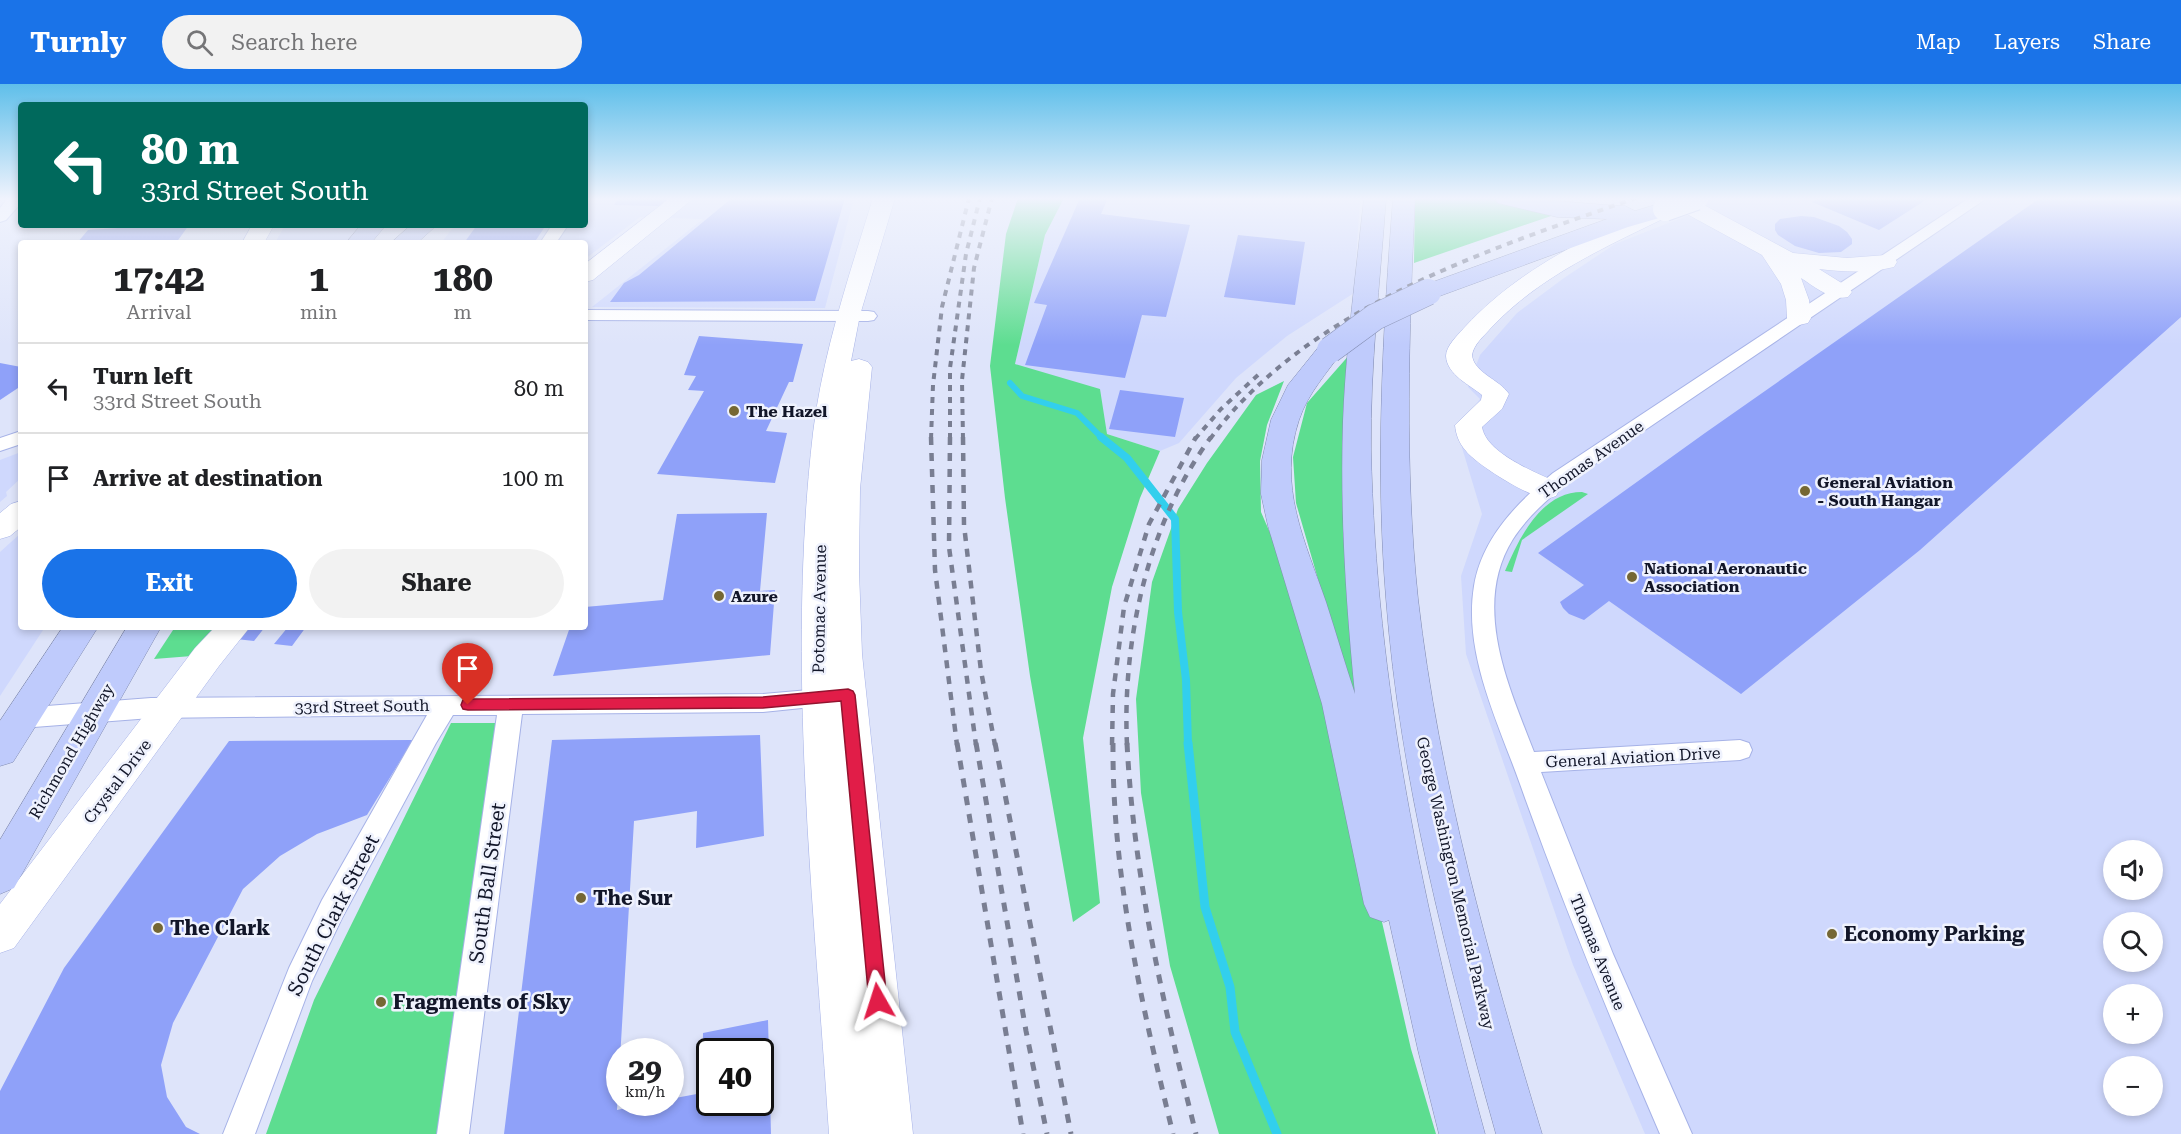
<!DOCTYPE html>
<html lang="en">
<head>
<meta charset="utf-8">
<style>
	body { margin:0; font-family:"Roboto Serif",serif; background:#f2f2f2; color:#202124; height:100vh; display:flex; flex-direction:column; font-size:22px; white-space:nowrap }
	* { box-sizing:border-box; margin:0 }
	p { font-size:20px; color:#757577 }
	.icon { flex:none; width:33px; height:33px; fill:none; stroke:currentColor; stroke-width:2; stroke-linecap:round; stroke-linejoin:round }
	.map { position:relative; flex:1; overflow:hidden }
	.details { position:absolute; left:18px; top:156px; width:570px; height:390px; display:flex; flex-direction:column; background:#fff; border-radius:6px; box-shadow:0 3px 9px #0003 }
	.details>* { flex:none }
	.banner { position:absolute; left:18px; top:18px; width:570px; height:126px; border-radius:6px; box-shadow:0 3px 9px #0003; background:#00695c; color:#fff; overflow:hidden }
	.controls { position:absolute; left:2103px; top:756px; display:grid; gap:12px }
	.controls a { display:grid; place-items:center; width:60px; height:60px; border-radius:50%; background:#fff; box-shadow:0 3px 9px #0003; font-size:30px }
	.speed { position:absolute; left:606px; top:954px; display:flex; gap:12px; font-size:30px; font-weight:700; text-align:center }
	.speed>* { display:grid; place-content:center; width:78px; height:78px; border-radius:50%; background:#fff; box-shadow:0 3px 9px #0003; line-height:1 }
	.speed small { font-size:15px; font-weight:400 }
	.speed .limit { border:3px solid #111; border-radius:9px; background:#fff; color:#111 }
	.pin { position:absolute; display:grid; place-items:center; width:51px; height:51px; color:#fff; margin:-62px -26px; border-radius:50% 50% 50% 0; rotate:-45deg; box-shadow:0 0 6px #0007 }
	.pin .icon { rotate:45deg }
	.me { position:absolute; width:66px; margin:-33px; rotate:354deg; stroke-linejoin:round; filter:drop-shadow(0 0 4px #0008) }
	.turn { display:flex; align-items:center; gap:21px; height:126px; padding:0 24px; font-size:27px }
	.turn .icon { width:78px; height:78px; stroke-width:2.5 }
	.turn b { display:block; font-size:42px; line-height:51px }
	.eta { display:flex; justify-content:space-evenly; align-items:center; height:102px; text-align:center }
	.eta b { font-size:36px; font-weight:700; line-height:42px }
	.button { display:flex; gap:12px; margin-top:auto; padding:12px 24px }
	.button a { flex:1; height:69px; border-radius:36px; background:#1a73e8; color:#fff; font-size:24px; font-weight:700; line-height:69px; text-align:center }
	.button a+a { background:#f2f2f2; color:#202124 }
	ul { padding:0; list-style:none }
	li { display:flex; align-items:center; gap:18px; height:90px; padding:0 24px; border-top:2px solid #e0e0e0 }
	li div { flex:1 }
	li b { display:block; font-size:22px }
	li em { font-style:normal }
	header { display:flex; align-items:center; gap:36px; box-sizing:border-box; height:84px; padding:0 30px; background:#1a73e8; color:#fff }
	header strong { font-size:28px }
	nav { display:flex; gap:33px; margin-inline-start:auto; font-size:21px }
	.search { width:420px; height:54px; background:#f2f2f2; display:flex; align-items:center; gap:15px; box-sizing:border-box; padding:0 21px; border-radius:33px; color:#757577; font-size:22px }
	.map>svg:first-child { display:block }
	.built { fill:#cfd8fd; fill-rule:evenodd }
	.green { fill:#5ddd90 }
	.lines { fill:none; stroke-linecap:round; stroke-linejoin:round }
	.stream-far2 { stroke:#32cfed; stroke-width:6 }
	.stream-far1 { stroke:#32cfed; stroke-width:8 }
	.stream { stroke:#32cfed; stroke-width:9 }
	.building { fill:#8fa1f9; fill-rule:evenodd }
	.street-casing { stroke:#a6b2e7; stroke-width:2 }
	.secondary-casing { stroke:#a6b2e7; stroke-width:1 }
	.highway-casing { stroke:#828cb2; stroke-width:1 }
	.street { fill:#fff; fill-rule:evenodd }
	.secondary { fill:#fff; fill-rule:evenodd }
	.highway { fill:#bfcbfc; fill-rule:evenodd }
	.rail-far2 { stroke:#797e92; stroke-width:4; stroke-dasharray:6 6; stroke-linecap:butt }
	.rail-far1 { stroke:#797e92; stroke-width:4.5; stroke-dasharray:8 8; stroke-linecap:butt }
	.rail { stroke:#797e92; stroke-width:5; stroke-dasharray:9 9; stroke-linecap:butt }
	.secondary-bridge-casing { stroke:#a6b2e7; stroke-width:26; stroke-linecap:butt }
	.highway-bridge-casing { stroke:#828cb2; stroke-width:27; stroke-linecap:butt }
	.secondary-bridge { stroke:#fff; stroke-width:24 }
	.highway-bridge { stroke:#bfcbfc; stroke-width:26 }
	.route { fill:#e11d48; stroke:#92132f; stroke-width:1.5 }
	.poi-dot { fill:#756734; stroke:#eff2fd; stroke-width:2 }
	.labels { text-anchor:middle; stroke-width:5; stroke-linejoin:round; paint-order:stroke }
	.poi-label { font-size:16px; font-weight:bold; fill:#121629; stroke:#eff2fd; text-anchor:start }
	.street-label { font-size:16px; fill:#121629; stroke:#eff2fd }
	.near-street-label { font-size:20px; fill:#121629; stroke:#eff2fd }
	.near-poi-label { font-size:20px; font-weight:bold; fill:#121629; stroke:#eff2fd; text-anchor:start }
</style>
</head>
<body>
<header>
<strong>Turnly</strong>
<div class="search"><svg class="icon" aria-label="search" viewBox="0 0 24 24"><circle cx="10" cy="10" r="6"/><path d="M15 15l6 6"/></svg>Search here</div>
<nav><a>Map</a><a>Layers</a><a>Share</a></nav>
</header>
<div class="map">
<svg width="2181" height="1050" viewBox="0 0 2181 1050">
	<rect width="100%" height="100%" fill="#dee4fa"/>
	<path class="built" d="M585,114h269l-29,110 -233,-1 111,-88 -63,-2 -55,42v-16h-144l14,-18h130z
		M1064,114h296l-6,95 -67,43 -51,42 -57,65 -19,8 -53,-17 -92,-70 30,-129z
		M1661,114h520v936h-536l-72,-169 -107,-311 -5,-78 21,-62 -25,-83 23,-32 -12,-12 12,-32 37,-42 47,-35 51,-34 74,-29zM2114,766h38v40h-38zM2114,838h38v40h-38zM2114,910h38v40h-38zM2114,982h38v40h-38z
		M285,141h77l-15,18h-72z
		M21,368v26l-15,14 1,4 -7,6v-42z
		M21,449v94h24l-45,69v-144z"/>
	<path class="green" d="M1018,114h46l-19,37 -30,129 85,25 7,45 53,17 -20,47 -28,89 -29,151 17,165 -27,19 -43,-246 -25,-178 -15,-132 16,-132z
		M1415,114h78l64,16 -143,49z
		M1351,269l-8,176 22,213 -69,-239 -3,-46 14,-54z
		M1284,297l-17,44 -7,36 1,51 26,60 50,153 74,324 25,85h-217l-49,-168 -29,-173 -5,-94 16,-117 26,-73 29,-46 49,-68z
		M1582,408l6,2 -66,46 -10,32 -7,-1c14,-33 36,-79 77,-79z
		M175,543h43l-26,29 -38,3z
		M451,639h50l-63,411h-172l48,-134z"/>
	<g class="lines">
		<path class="stream-far2" d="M1010,299l12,13 55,17 26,26"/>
		<path class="stream-far1" d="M1101,353l26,21 48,61 3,93 8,68 2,65"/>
		<path class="stream" d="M1188,659l17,164 25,80 5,45 42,102"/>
	</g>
	<path class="building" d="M619,114h50l-9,8 -46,-1z
		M732,114h113l-30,103 -205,1 14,-19 15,-8z
		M1080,114h28l-7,16 89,11 -24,92 -24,-2 -17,63 -100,-13 22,-60 -13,-2z
		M1818,114h111l-50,32 -67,-28z
		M2040,114h141v119l-261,233 -179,144 -132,-93 -25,19 -15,-6 -6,-6 -3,-6 24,-17 -46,-32 167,-120z
		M1801,132l13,1 25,9 8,6 5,7v5l-11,8 -22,1 -24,-7 -17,-11 -3,-5v-6l5,-5z
		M165,141h24l-13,18h-99l11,-13z
		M477,141h69l-12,18h-70z
		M1238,151l67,7 -10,63 -71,-8z
		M699,252l104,8 -10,38h-4l-23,49 21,2 -12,50 -118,-9 47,-83 -16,-1 8,-14 -12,-1z
		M0,279l21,4v19l-21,14z
		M1120,306l64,8 -9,39 -66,-8z
		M767,429l-7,78 15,-1 -5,65 -217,21 17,-49h15v-20l78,-7 14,-86z
		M247,543h18l-11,14 -18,-2z
		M288,543h18l-14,19 -18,-2z
		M760,651l4,101 -68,12 1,-37 -63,10 -17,289 35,-8h18v-3l32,-6 1,-60 65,-13 3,114h-267l48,-394zM710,968h50v50h-50z
		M413,656l-46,75 -50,19 -37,22 -37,33 -70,134 -12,42 6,32 19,30 14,7h-200v-43l64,-123 165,-227z"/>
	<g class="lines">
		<g class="street-casing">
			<path id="street" d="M8,114h13v5l-15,17 -6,2v-14z
				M1969,114h18l-420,285c-20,17 -40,34 -54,56 -42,67 -4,148 21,213l206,-12 9,3 3,7 -3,7 -9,3 -199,12 72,182 79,180h-32c-50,-116 -98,-232 -140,-350 -22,-62 -57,-131 -46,-198 8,-48 43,-83 79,-113z
				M552,141h16l-12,18h-16z
				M585,226l283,1 6,1 3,4 -3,4 -6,1 -283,-1z
				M21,347v13l-21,7v-13z
				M832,604l9,2 3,7 -3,7 -78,8 -241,2 -53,420h-32l60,-419h-44l-17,28 -94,175 -30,63 -57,153h-32l66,-166 33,-68 105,-185 -276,3 -130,10 -9,-3 -3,-7 3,-7 9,-3 130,-10 612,-4z"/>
		</g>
		<g class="secondary-casing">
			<path id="secondary" d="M670,114h24l-101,82 -8,2v-18z
				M873,114h22l-35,117 -9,46 8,-2 9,3 4,5 -12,122 -1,82 3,83 51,480h-84c-15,-233 -43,-469 -16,-701 10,-81 36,-157 60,-235z
				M1664,114h27l102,55 54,5 39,-3 8,2 3,5 -3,5c-24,6 -50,5 -75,2l29,18 4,5 -4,5c-17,4 -33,-10 -47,-19l8,22 2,18 -3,5 -9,2 -9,-2 -3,-5 -1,-18 -5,-16 -19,-29 -88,-48 2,2 -3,5c-65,32 -133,61 -183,115 -7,8 -16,15 -18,26 2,18 27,24 37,39l-7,15 -20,18c4,26 53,45 74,55l4,7 -4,7c-3,1 -6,2 -9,2 -16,1 -71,-34 -81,-47 -7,-8 -10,-16 -11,-26l26,-25 1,-5c-12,-10 -35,-20 -36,-39 0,-10 11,-20 17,-27 45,-49 99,-79 158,-107 14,-7 31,-19 47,-19z
				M252,141h22l-10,18h-22z
				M21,417v26l-11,9 -10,3v-26l11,-9z
				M215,543h35l-31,39 -205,282 -14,5v-49l195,-256z"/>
		</g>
		<g class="highway-casing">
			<path id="highway" d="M1364,114h22c-6,84 -16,168 -15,252 5,233 52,460 114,684h-46l-21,-84 -29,-130 -5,2 -14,-5 -6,-13 -42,-200 -54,-178 -7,-32 1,-34 9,-40 17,-35 33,-41 9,-2 9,2 4,6c-16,23 -35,43 -44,70 -22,66 6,121 27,182 10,31 19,62 29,92 -9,-90 -15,-182 -12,-273 3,-74 13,-148 21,-223z
				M1393,114h22c-6,134 -11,268 3,401 21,183 71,360 124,535h-46c-49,-176 -96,-353 -110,-536 -11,-133 -3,-267 7,-400z
				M1495,114c44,0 86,6 130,8l10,5 30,-9 8,2 3,5 -3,5 -45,13 -191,70 -9,2 -9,-2 -3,-5 3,-5 188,-68 -50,-2 -59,-14z
				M361,141h25l-15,18h-25z
				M411,141h26l-20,18h-26z
				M63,543h35l-85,135 -13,4v-45z
				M127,543h34l-147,261 -14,6v-54z"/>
		</g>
		<use href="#street" class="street"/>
		<use href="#secondary" class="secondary"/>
		<use href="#highway" class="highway"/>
		<path class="rail-far2" d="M931,355l2,-54 9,-78 27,-109
			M950,355v-71l16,-114 14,-56
			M963,355l-1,-59 12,-112 18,-70
			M1195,355l26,-30 37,-34
			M1210,355c98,-132 277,-189 426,-241"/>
		<path class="rail-far1" d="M931,353l4,133 22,175
			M950,353l-1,110 27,198
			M963,353l1,88 17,146 14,74
			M1112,661l1,-51 11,-87 25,-83 47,-87
			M1127,661c-5,-106 21,-222 84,-308"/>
		<path class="rail" d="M957,659l66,391
			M976,659l50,288 21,103
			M995,659l76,391
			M1113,659c-1,133 29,263 60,391
			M1127,659c7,136 36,260 69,391"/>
		<g class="secondary-bridge-casing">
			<path id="secondary-bridge" d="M1665,125l31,-11"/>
		</g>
		<g class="highway-bridge-casing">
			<path id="highway-bridge" d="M1330,266l45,-33 53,-25"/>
		</g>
		<use href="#secondary-bridge" class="secondary-bridge"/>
		<use href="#highway-bridge" class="highway-bridge"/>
	</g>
	<linearGradient id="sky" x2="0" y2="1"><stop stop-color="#5fbfea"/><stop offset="0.44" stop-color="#f0f3fd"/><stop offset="1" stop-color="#f0f3fd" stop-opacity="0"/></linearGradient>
	<rect width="2181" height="261" fill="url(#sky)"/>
	<path class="route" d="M848,605l5,2 2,4 32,306 -2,6 -7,3 -6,-3 -3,-6 -28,-300 -78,7 -295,2 -5,-1 -2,-4 2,-5 5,-1 295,-2z"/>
	<g class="poi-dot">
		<circle cx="734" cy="327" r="6"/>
		<circle cx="1805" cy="407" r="6"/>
		<circle cx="1632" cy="493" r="6"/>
		<circle cx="719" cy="512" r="6"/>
		<circle cx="581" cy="814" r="6"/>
		<circle cx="158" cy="844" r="6"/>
		<circle cx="1832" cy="850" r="6"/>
		<circle cx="381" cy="918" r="6"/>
	</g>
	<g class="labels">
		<g class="poi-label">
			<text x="746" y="333">The Hazel</text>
			<text x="1817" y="404">General Aviation<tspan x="1817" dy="18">- South Hangar</tspan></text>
			<text x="1644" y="490">National Aeronautic<tspan x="1644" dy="18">Association</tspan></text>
			<text x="731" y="518">Azure</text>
		</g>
		<g class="street-label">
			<text transform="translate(1591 375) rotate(-35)" y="6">Thomas Avenue</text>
			<text transform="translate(819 525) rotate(-89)" y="6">Potomac Avenue</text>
			<text transform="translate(362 622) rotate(-1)" y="6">33rd Street South</text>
			<text transform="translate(71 667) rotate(-60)" y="6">Richmond Highway</text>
			<text transform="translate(1633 673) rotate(-3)" y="6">General Aviation Drive</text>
			<text transform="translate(117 697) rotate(-53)" y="6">Crystal Drive</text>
			<text transform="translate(1456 799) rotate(77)" y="6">George Washington Memorial Parkway</text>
			<text transform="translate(1598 868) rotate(68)" y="6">Thomas Avenue</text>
		</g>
		<g class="near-street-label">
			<text transform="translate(487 799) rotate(-82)" y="7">South Ball Street</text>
			<text transform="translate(333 831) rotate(-63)" y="7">South Clark Street</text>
		</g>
		<g class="near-poi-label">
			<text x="593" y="821">The Sur</text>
			<text x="170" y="851">The Clark</text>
			<text x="1844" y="857">Economy Parking</text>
			<text x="393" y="925">Fragments of Sky</text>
		</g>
	</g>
</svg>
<div class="controls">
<a><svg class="icon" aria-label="sound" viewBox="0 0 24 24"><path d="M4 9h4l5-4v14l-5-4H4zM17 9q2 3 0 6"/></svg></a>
<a><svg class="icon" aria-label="search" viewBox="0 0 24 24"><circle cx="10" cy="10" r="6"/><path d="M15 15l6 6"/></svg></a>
<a>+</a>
<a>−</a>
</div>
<div class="speed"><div>29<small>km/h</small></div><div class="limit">40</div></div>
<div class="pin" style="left:468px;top:621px;background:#d93025"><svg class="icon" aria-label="arrive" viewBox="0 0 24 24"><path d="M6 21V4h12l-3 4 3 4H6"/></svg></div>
<svg class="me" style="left:878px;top:917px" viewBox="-20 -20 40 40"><path d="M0-17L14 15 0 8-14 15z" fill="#e11d48" stroke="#fff" stroke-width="4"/></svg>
<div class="banner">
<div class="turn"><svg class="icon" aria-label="left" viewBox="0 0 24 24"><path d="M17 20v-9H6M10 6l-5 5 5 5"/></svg><div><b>80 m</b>33rd Street South</div></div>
</div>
<section class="details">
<div class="eta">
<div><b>17:42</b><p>Arrival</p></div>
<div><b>1</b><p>min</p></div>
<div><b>180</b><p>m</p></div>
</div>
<ul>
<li><svg class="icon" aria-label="left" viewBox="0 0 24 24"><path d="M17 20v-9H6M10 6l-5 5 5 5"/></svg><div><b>Turn left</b><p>33rd Street South</p></div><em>80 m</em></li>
<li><svg class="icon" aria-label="arrive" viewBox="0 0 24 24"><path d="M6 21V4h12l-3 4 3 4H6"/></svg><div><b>Arrive at destination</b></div><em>100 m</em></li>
</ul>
<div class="button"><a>Exit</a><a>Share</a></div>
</section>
</div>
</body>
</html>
